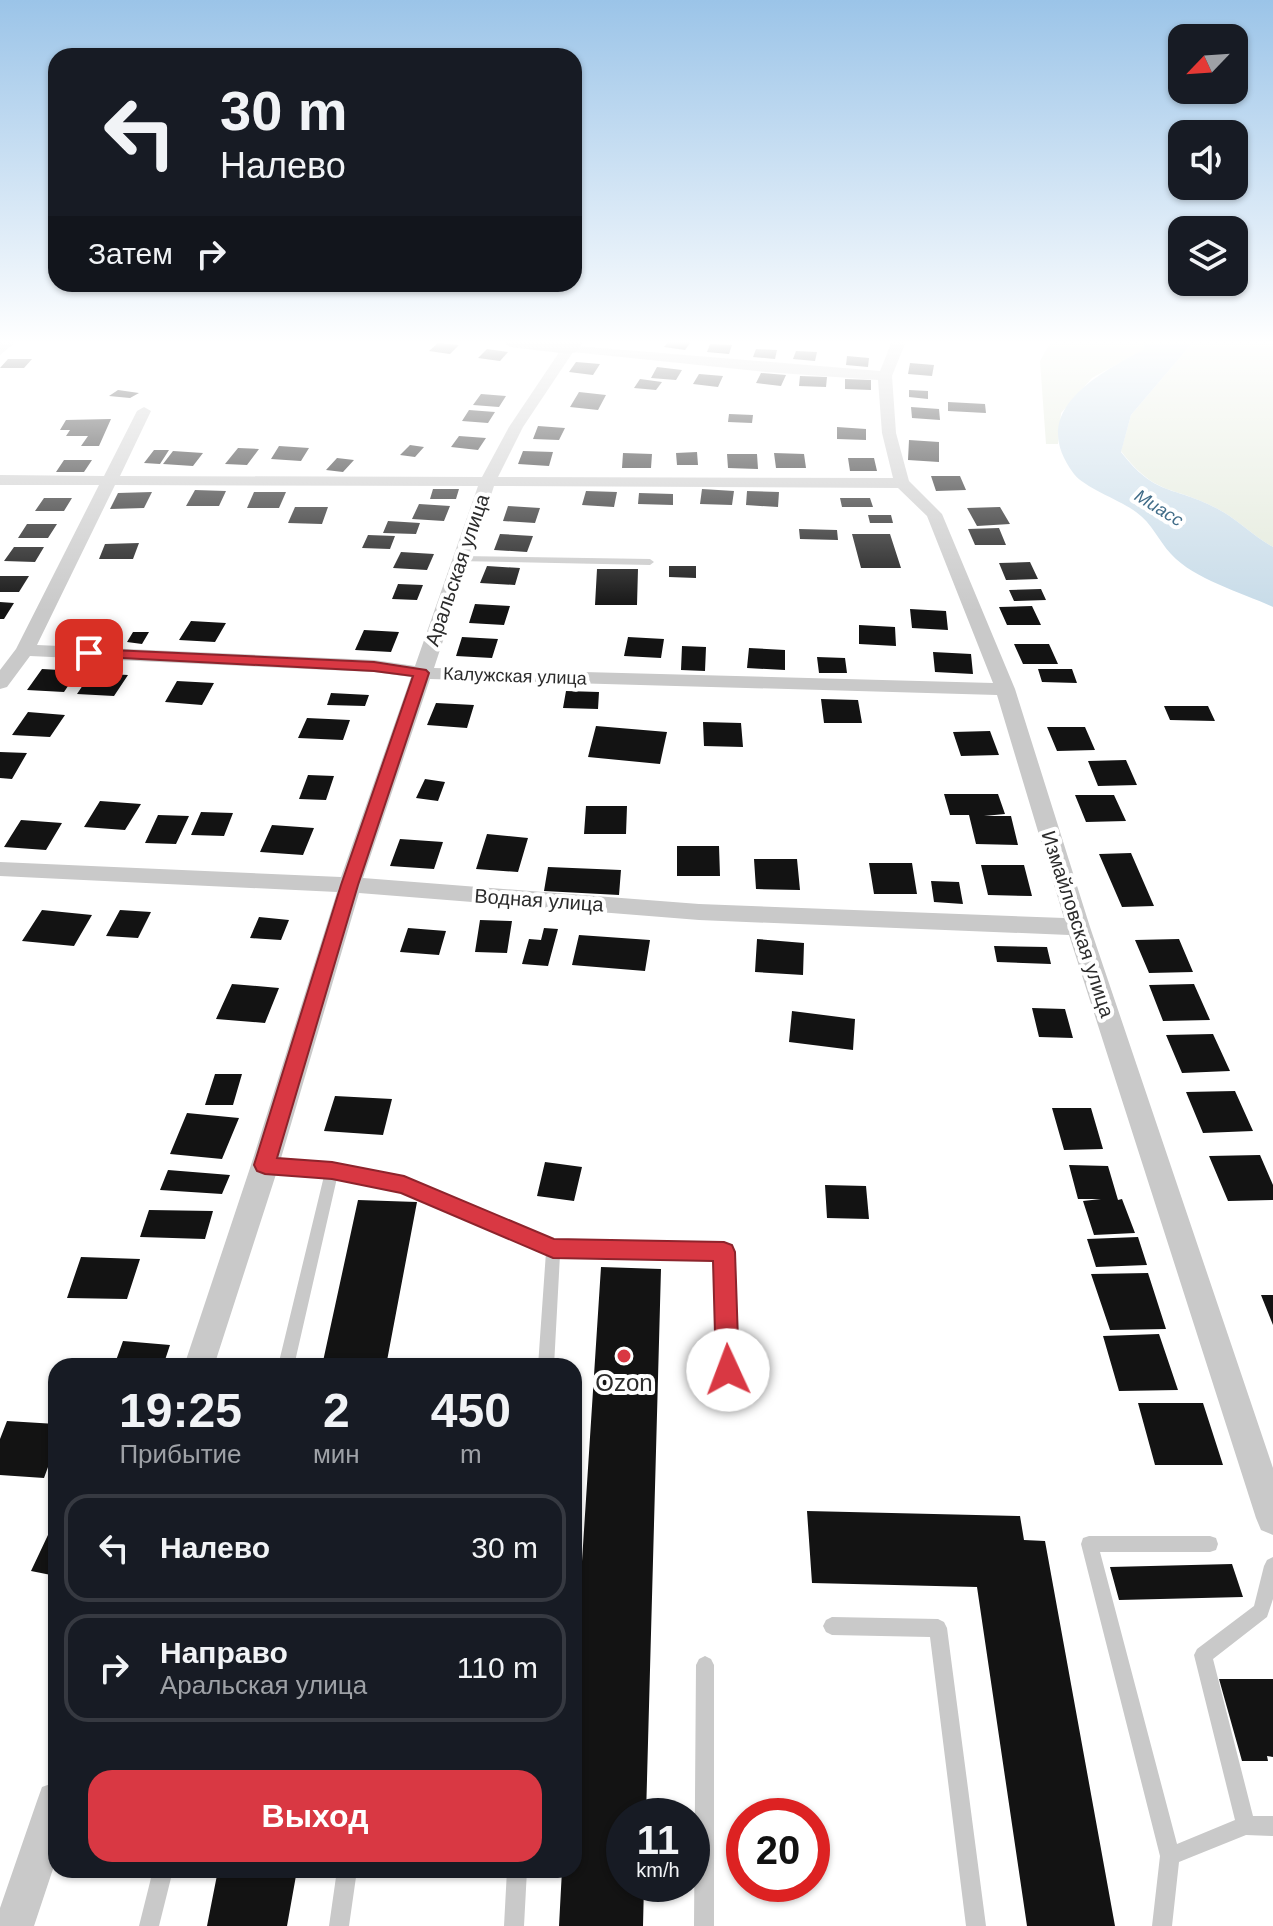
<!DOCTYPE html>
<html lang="ru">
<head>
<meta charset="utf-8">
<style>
	body { margin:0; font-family:Arial,sans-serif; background:#20242c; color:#f1f3f6; height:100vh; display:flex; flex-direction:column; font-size:30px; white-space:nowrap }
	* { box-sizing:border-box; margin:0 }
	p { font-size:26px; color:#9ea1a6 }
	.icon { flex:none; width:44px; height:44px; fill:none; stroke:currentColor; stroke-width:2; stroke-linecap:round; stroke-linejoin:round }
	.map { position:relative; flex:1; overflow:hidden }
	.panel { position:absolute; left:48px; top:1358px; width:534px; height:520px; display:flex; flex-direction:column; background:#171b24; border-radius:24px; box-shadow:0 2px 6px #0004 }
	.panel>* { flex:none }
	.banner { position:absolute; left:48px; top:48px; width:534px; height:244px; border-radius:24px; box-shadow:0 2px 6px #0004; background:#171b24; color:#f1f3f6; overflow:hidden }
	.needle { width:52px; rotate:245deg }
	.tools { position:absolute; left:1168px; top:24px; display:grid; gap:16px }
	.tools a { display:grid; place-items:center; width:80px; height:80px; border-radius:16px; background:#171b24; box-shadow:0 2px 6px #0004; font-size:40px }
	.speed { position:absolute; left:606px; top:1798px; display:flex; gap:16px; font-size:40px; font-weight:700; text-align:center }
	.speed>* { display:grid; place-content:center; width:104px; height:104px; border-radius:50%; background:#171b24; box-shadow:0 2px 6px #0004; line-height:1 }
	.speed small { font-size:20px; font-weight:400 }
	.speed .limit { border:12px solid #d22; background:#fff; color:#111 }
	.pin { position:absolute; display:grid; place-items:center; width:68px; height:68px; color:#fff; margin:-34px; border-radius:16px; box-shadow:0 4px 12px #0006 }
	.me { position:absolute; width:88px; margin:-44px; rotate:358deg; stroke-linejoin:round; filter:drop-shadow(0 0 6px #0008) }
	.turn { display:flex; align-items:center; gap:28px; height:168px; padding:0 40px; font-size:36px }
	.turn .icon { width:104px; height:104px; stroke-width:2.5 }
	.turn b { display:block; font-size:56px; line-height:68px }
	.then { display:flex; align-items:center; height:76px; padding:0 40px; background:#0003; gap:16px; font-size:30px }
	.eta { display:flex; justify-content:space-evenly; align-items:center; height:136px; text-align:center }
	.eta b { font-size:48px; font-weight:700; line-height:56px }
	.action { display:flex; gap:16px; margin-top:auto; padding:16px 40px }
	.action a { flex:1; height:92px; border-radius:24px; background:#d93843; color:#fff; font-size:32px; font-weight:700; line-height:92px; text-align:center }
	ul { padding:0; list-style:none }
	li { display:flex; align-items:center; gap:24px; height:108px; margin:0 16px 12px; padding:0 24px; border:4px solid #363941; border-radius:24px }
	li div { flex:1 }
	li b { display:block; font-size:30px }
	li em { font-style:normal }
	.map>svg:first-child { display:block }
	.green { fill:#e2e9da }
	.water { fill:#c7dbe8 }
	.building { fill:#131313 }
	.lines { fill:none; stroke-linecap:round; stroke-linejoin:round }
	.lane { fill:#c9c9c9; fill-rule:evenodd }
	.street { fill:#c9c9c9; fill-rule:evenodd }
	.secondary { fill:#b6b6b6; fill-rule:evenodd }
	.route { fill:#d93843; stroke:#8d242c; stroke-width:2 }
	.poi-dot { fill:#d93843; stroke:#fff; stroke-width:3 }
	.labels { text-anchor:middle; stroke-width:8; stroke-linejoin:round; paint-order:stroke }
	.far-water-label { font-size:18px; font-style:italic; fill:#406c88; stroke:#fff }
	.far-street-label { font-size:18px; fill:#2c2c2c; stroke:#fff }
	.street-label { font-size:20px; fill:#2c2c2c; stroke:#fff }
	.near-poi-label { font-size:24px; fill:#2c2c2c; stroke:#fff }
</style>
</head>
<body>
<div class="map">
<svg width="1273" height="1926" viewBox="0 0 1273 1926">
	<rect width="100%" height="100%" fill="#fff"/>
	<path class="green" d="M1051,341h92l1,8 -52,29 -31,35 -3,31h-12l-6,-83z
		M1194,341h79v206c-20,-11 -37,-29 -57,-39 -44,-23 -60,-11 -95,-57l10,-36z"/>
	<path class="water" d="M1143,341h51l-63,74 -10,37c35,45 51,33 95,56 20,10 37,28 57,39v60c-32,-15 -78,-27 -102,-53 -13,-14 -19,-31 -35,-42 -16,-12 -51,-24 -62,-38 -48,-63 23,-99 70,-125z"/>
	<path class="building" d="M669,341h12l10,1 -6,8 -21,-3z
		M438,343l21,2 -9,9 -21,-3z
		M710,344l22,1 -3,9 -22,-2z
		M487,349l21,3 -8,9 -22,-3z
		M756,349l21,1 -2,9 -22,-2z
		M796,351l21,1 -2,9 -22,-2z
		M847,356l22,2 -1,9 -22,-2z
		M8,359h24l-8,9h-24z
		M576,362l24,2 -7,11 -24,-3z
		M910,363l24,2 -2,11 -24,-2z
		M657,367l25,3 -6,10 -25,-2z
		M761,373l25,2 -5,11 -25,-3z
		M699,374l24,2 -5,11 -25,-3z
		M800,376l27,1 -1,10 -27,-1z
		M640,379l22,3 -6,8 -22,-2z
		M845,379l26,1v10l-26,-1z
		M118,390l21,3 -9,5 -21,-2z
		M909,390l19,1v8l-19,-2z
		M579,392l27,3 -8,15 -28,-3z
		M481,394l25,2 -7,11 -26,-2z
		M948,402l37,2 1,9 -38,-2z
		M911,407l28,2 1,11 -28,-2z
		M469,410l26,2 -7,11 -26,-2z
		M729,414l24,1 -1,8 -24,-1z
		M111,419l-12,27h-18l7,-10h-22l4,-6h-10l6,-10z
		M538,426l27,2 -6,12 -26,-1z
		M837,427l29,2v11l-29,-1z
		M459,436l27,2 -8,12 -27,-3z
		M909,440l30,2v20l-31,-2z
		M410,445l14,2 -9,10 -15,-2z
		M279,446l30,2 -8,13 -30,-2z
		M238,448l21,1 -12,16 -22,-1z
		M154,450h15l-9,14 -16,-1z
		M173,451l30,2 -10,13 -30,-2z
		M523,451l30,1 -4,14 -31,-2z
		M697,452l1,13h-21l-1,-12z
		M623,453l29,1 -1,14h-29z
		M774,453l30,1 2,14h-30z
		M727,454h30l1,15 -30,-1z
		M337,458l17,2 -11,12 -17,-2z
		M848,458h26l3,13h-27z
		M64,460h28l-8,12h-28z
		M931,476h29l6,14 -30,1z
		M433,489h26l-3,10h-26z
		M702,489l32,2 -2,14 -32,-1z
		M195,490l31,1 -7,15h-33z
		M586,491l31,1 -3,15 -32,-2z
		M747,491l32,1 -1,15 -32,-2z
		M152,492l-8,16 -34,1 8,-16z
		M254,492h32l-7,16h-32z
		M639,493l34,1v11l-35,-1z
		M44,498h28l-8,13h-29z
		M840,498h30l3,9h-31z
		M419,504l31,2 -6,15 -32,-2z
		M508,506l32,2 -5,15 -32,-2z
		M295,507h33l-6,17 -34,-1z
		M1000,507l10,17 -33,2 -10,-18z
		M868,515h23l2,8h-23z
		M388,521l32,2 -4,11 -33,-1z
		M27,524h30l-9,14h-30z
		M999,528l7,17h-31l-7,-16z
		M799,529l38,1 1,10 -38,-1z
		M500,534l33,2 -6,16 -33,-2z
		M852,534h38l11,34h-40z
		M368,535l27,1 -5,13 -28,-1z
		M139,543l-6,16h-34l6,-15z
		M14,547h30l-9,15 -31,-1z
		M401,552l33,2 -7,16 -34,-2z
		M1030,562l8,17 -32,1 -7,-17z
		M487,566l33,2 -5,17 -35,-2z
		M669,566h27v12l-27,-1z
		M597,569h41l-1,36h-42z
		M0,576h29l-10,16h-19z
		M398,584l25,1 -6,15 -25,-1z
		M1041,589l5,11 -32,1 -5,-11z
		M0,602l14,1 -10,16h-4z
		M475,604l35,2 -6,19 -35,-2z
		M1032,606l9,19h-34l-8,-18z
		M910,609l36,2 2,19 -36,-2z
		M191,621l35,2 -11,19 -36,-2z
		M859,625l36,2 1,19 -37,-2z
		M364,630l35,2 -8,20 -36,-2z
		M133,632h16l-7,12 -15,-2z
		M462,637l36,2 -6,19 -36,-2z
		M628,637l36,2 -3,19 -37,-2z
		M1014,644h35l9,20h-35z
		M682,646l24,1 -1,24 -24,-1z
		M749,648l36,2v20l-38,-2z
		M933,652l38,2 2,20 -38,-2z
		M817,657l28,1 2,15h-28z
		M42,669l36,2 -14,21 -37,-2z
		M1038,669h34l5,14 -35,-1z
		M91,673l37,2 -14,21 -37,-2z
		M177,681l37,2 -12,22 -37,-3z
		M566,691l33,1 -1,17 -35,-1z
		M331,693l38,2 -4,11 -38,-1z
		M821,699l37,1 4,23h-38z
		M436,703l38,2 -7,23 -40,-3z
		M1164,706h44l7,15 -45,-1z
		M28,712l37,3 -15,22 -38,-2z
		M307,718l43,2 -7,20 -45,-2z
		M703,722l38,1 2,24 -39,-1z
		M596,726l71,6 -7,32 -72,-7z
		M1047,727h38l10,23 -38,1z
		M990,731l9,24 -38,1 -8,-24z
		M0,752l27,1 -15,26 -12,-1z
		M1126,760l11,25 -39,1 -10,-25z
		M308,775l26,1 -8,24 -27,-1z
		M425,779l20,3 -7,19 -22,-3z
		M944,794h54l7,20 -21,2h27l7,29 -42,-1 -7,-29h-19z
		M1075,795h39l12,26 -40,1z
		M100,801l41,3 -16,26 -41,-3z
		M586,806h41l-1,28h-42z
		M201,812l32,1 -9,23 -33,-1z
		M158,815l31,1 -13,28 -31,-1z
		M21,820l41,3 -16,27 -42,-3z
		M272,825l42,3 -11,27 -43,-3z
		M487,834l41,4 -10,34 -42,-3z
		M400,839l43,3 -9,27 -44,-3z
		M677,846h42l1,30h-43z
		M1131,853l23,53 -32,1 -23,-53z
		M754,859h43l3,31 -44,-1z
		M869,863h43l5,31h-43z
		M981,865h43l8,31 -44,-1z
		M548,867l73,3 -2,25 -75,-4z
		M931,881l28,1 4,22 -29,-2z
		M42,910l50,5 -18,31 -52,-5z
		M120,910l31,2 -13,26 -32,-2z
		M259,917l30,3 -8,20 -31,-2z
		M480,920l32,1 -5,32 -32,-1z
		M408,928l38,3 -7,24 -39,-3z
		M544,928l14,1 -10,37 -26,-2 7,-25 12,1z
		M579,935l71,5 -5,31 -73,-6z
		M757,939l47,4 -1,32 -48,-3z
		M1179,939l14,33 -44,1 -14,-33z
		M994,946l53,1 4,17 -54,-2z
		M232,984l47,4 -14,35 -49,-4z
		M1194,984l16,36 -47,1 -14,-36z
		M1032,1008l33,1 8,29 -34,-1z
		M792,1011l63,8 -2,31 -64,-8z
		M1213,1034l17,37 -48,2 -16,-38z
		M215,1074h27l-9,31h-28z
		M1235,1091l18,40 -50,2 -17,-41z
		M335,1096l57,3 -9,36 -59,-4z
		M1052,1108h39l12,41 -39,1z
		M187,1113l52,5 -17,41 -52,-5z
		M1260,1155l13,30v15l-45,1 -19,-45z
		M545,1162l37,5 -8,34 -37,-5z
		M1069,1165l39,1 10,34 4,-1 13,34 -41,2 -11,-34 18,-2h-23z
		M168,1170l62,5 -8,19 -62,-4z
		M825,1185l41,1 3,33 -42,-1z
		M358,1200l59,2 -31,164h-64z
		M149,1210l64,1 -8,28 -65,-2z
		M1138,1237l9,28 -51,2 -9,-28z
		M81,1257l59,2 -13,40 -60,-1z
		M601,1267l60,2 -15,547h-22v68h20l-1,42h-84l3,-56h12v-185z
		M1148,1273l18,56 -56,1 -19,-56z
		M1261,1295h12v30z
		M1159,1334l19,56 -59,1 -16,-55z
		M123,1341l47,4 -7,21h-49z
		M1138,1403h65l20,62h-68z
		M7,1421l49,3v21l-12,33 -44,-3v-36z
		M807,1511l213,5 4,24 21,1 70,385h-88l-50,-339 -165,-4z
		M56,1518v58l-25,-5z
		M1232,1564l11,33 -124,3 -9,-33z
		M1219,1679h54v78l-6,-1 1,5h-26z
		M218,1870h79l-10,56h-80z"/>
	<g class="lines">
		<path class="lane" d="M460,556l190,3 4,3 -4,3 -193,-4 -1,-2z
			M265,1159l67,6 72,14 150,64 170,3 5,2 2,4 5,118 -3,5 -5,2 -5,-2 -3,-5 -3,-112 -157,-3 -6,111h-16l8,-114 -144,-62 -65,-12 -43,188h-16l46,-190 -59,-5 -5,-2 -2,-4 2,-4z
			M1089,1536h121l6,2 2,6 -2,6 -6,2h-110l77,292 58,-24 -41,-165 3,-6 57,-43 10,-40 3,-6 6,-3v42l-6,18 -54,42 40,157h20v20l-27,-1 -67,27 -7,64h-20l8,-70 -79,-312 2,-6z
			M832,1617l106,2 6,3 3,6 39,298h-20l-36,-289 -98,-2 -6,-3 -3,-6 3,-6z
			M705,1656l6,3 3,6v261h-20l2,-261 3,-6z
			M153,1870h20l-14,56h-20z
			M337,1870h20l-8,56h-20z
			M507,1870h20l-3,56h-20z"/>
		<path class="street" d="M3,341h14l-17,14v-12z
			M892,341h14l-14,35 4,57 13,48 33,33 73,175 75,238 183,541v67l-12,-5 -5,-12 -187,-583 -370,-15 -340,-27 -80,272 -65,201h-30l67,-201 86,-273 -337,-16v-14l341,15 70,-200 -37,-5 -344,-16 -23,31 -7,2v-19l16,-21 83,-164h-99v-10l104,1 33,-65 7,-4 7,4 -31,65 362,1 27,-50 55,-82 316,26zM573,352l193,20 112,8 4,53 11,45 -395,-1 25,-50zM115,485l363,1 -63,180 -41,-6 -337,-15zM494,486l404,2 29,28 66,167 -559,-15zM430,679l567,16 67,223 -365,-14 -336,-26z
			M56,1782v78l-22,66h-34v-18l37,-107 5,-14z"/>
		<path class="secondary" d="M501,341h83l-8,11 -7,2 -59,-7z"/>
	</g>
	<linearGradient id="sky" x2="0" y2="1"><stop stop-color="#9bc4e8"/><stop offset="0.56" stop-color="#fff"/><stop offset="1" stop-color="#fff" stop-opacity="0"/></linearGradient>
	<rect width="1273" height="611" fill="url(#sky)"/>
	<path class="route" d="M89,649l285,13 52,8 3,3 -71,212 -81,273 55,4 72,14 150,63 170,3 8,3 3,7 4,118 -3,7 -8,4 -9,-4 -3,-7 -3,-109 -160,-3 -152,-65 -69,-14 -67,-5 -8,-3 -3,-6 87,-280 72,-209 -39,-5 -290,-15v-6z"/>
	<circle class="poi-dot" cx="624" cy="1356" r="8"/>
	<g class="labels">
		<g class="far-water-label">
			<text transform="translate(1159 508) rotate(32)" y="6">Миасс</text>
		</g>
		<g class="far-street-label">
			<text transform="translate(515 676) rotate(2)" y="6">Калужская улица</text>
		</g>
		<g class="street-label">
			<text transform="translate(457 570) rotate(-71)" y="7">Аральская улица</text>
			<text transform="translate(539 900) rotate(4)" y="7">Водная улица</text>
			<text transform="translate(1078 924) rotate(72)" y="7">Измайловская улица</text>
		</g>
		<g class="near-poi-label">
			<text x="624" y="1391">Ozon</text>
		</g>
	</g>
</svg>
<div class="tools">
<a><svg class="needle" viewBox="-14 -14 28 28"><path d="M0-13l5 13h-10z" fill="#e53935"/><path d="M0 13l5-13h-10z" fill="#9ea1a6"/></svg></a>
<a><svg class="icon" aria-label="sound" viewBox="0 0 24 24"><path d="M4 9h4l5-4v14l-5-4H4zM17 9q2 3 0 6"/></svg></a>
<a><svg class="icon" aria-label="layers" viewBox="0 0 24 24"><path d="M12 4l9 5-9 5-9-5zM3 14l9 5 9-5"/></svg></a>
</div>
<div class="speed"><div>11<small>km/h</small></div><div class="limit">20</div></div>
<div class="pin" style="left:89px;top:653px;background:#d93025"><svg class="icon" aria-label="arrive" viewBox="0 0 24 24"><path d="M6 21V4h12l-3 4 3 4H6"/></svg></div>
<svg class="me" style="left:728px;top:1370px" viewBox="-20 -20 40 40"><circle r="19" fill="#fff"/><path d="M0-13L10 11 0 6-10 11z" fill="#d93843"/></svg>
<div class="banner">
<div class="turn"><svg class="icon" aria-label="left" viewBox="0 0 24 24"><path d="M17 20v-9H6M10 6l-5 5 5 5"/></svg><div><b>30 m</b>Налево</div></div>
<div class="then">Затем<svg class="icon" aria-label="right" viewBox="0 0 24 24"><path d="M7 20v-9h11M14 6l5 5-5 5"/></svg></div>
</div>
<section class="panel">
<div class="eta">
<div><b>19:25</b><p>Прибытие</p></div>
<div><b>2</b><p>мин</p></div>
<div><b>450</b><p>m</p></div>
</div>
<ul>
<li><svg class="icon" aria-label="left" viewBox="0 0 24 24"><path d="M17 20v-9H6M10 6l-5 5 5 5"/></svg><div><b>Налево</b></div><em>30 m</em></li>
<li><svg class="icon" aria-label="right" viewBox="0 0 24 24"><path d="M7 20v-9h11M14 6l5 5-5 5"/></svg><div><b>Направо</b><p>Аральская улица</p></div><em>110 m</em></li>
</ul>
<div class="action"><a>Выход</a></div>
</section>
</div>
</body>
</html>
